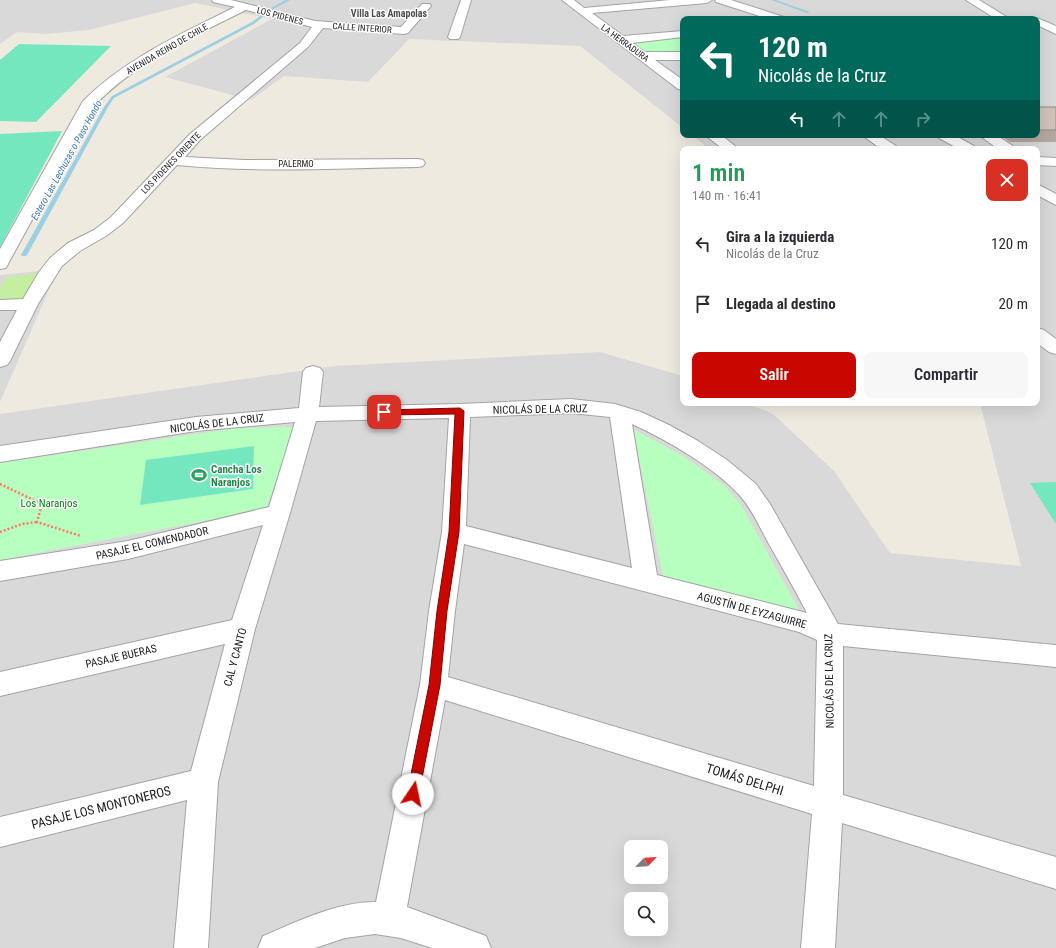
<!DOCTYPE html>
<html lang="es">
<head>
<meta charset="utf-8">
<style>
	body { margin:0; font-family:"Roboto Condensed",sans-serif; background:#f7f7f7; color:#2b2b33; height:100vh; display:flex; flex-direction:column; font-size:15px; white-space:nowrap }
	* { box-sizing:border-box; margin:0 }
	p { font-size:13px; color:#7c7c81 }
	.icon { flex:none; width:22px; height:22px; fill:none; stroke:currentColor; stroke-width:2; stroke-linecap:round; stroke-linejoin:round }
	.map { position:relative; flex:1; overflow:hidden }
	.drawer { position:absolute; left:680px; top:146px; width:360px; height:260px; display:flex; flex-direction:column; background:#fff; border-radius:8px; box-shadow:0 4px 16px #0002 }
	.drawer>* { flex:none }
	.guide { position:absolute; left:680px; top:16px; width:360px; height:122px; border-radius:8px; box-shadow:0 4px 16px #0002; background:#00695c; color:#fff; overflow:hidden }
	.needle { width:26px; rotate:66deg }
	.tools { position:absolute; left:624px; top:840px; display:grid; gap:8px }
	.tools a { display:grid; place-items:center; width:44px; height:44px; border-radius:8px; background:#fff; box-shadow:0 4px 16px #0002; font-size:20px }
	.pin { position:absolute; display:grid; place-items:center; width:34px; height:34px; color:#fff; margin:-17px; border-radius:8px; box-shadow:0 2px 6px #0006 }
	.me { position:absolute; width:44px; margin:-22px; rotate:11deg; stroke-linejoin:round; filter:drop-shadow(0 0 3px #0008) }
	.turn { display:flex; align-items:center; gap:14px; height:84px; padding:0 12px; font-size:18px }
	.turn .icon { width:52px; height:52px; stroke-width:2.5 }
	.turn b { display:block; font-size:28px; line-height:34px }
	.lanes { display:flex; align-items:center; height:38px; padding:0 12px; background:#0003; justify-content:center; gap:20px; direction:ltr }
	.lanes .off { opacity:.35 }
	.round { display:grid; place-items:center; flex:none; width:42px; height:42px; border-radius:8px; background:#f7f7f7 }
	.headline { display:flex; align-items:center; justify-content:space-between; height:68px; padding:0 12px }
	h1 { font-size:24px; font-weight:600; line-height:30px; color:#1e9e55 }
	.cta { display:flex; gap:8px; margin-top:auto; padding:8px 12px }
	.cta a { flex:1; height:46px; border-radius:8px; background:#c80700; color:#fff; font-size:16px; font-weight:600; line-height:46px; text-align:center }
	.cta a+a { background:#f7f7f7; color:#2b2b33 }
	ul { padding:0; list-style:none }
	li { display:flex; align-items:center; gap:12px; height:60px; padding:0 12px }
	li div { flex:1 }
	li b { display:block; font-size:15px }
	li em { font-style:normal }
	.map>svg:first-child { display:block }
	.residential { fill:#dad9d9; fill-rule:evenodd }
	.grass { fill:#c4efa0 }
	.park { fill:#b7ffbf }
	.pitch { fill:#75e7bf }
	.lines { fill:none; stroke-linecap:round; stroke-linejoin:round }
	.stream { fill:#9ccfe2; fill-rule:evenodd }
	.minor-casing { stroke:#a3a3a3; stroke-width:2 }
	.path { stroke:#ff7761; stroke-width:2.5; stroke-dasharray:2 2; stroke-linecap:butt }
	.minor { fill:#fff; fill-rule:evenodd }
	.wall { fill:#b2a89f }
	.building { fill:#cfc3b9; stroke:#918882 }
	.route { fill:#c80700; stroke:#820500 }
	.labels { text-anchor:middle; stroke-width:3; stroke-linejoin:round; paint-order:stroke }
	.far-street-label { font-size:9px; fill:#1c1c1c; stroke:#fff }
	.far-neighbourhood-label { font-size:10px; font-weight:bold; fill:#4f4f4f; stroke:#fff }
	.far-water-label { font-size:10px; font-style:italic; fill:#3f76b5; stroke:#fff }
	.street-label { font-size:11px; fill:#1c1c1c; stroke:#fff }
	.leisure-label { font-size:11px; font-weight:bold; fill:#27864d; stroke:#fff; text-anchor:start }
	.park-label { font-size:11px; fill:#008410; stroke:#fff }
	.near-street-label { font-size:13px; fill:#1c1c1c; stroke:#fff }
</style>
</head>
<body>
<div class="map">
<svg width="1056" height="948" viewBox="0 0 1056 948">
	<rect width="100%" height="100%" fill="#efeae0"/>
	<path class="residential" d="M0,0h1056v948h-1056v-534l335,-48 265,-14 83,24v27h64l26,11 61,57 56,82 131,13 -41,-163h57v-254h-328l-17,-14h345v-116h-354v109l-103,-82 -171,-7 -41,43 -84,-6 -33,24 -86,-23 107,-58 -77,-16 -106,27 -43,4 -29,-2 -17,12zM631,847h30v30h-30zM631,899h30v30h-30z
		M58,269l-58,133v-127z"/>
	<path class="grass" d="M41,273l-17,27 -24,3v-15l6,-11z"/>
	<path class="park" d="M683,37v16h-36l-16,-11z
		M294,427l-28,82 -266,51v-97l237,-35z
		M633,429l50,27 41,29 17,20 63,114 -140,-38z"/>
	<path class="pitch" d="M19,44l92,2 -75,76 -36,-1v-61z
		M62,131l-62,116v-113z
		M254,446l-1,43 -113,16 6,-45z
		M1056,482v42l-26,-41z"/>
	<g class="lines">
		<path class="stream" d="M285,0h5l-16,9 -3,-1z
			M771,0h5l34,12 -3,1z
			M261,15l3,1 -10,8 -140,74 -6,9 -81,148 -1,1h-4l-1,-1 83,-148 8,-11 140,-74z"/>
		<g class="minor-casing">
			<path id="minor" d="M212,0h19l84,21 86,6 21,-23h8l1,2 -23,27 -4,1 -81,-6 -15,19 -108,93 -15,17 60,3 173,-1 5,1 2,3 -2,3 -5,1c-80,1 -161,6 -241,-2l-54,58 -17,13 -26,15 -18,15 -24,38 -28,57 -3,4 -7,2v-25l17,-32h-17v-10l23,-1 16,-27 11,-14 18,-15 26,-13 17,-13 79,-83 110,-91 12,-16 -66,-17c-54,27 -110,52 -152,96l-86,158 -2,4 -6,1v-20l83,-148c43,-43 98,-67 152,-94l-22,-5z
				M461,0h10l-11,37 -2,2h-8l-2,-2z
				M562,0h12l10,8 86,-8h42l-5,3 -115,10 31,23 60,-5v6l-51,6 13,9h38v8h-28l28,20v10l-5,-1z
				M715,0h16l53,17 2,2h-17l-53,-17z
				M966,0h13l31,19h-14z
				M1037,18l19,8v8l-19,-9v-6h-4z
				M705,135h16l18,14h-16z
				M862,135h17l17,11 2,3h-17z
				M937,135h17l20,11 2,3h-17l-20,-11z
				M979,135h17l17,11 2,3h-17z
				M1037,157l19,1v8l-19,-1z
				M1037,184l19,10v11l-19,-10z
				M1037,328l7,2 12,9v15l-7,-2 -12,-9z
				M313,366l7,2 3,4 -4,35 141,-3 111,-5 44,5 26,8 28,13 29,16 29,19 29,24 14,20 68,120 218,21v22l-213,-21v149l213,62v32l-214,-66 -7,125h-34l11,-134 -367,-114 -38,207 79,29 5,12h-59l-31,-10 -26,-4 -30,4 -30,10h-57l5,-12c36,-15 73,-34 113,-34l44,-217 9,-74 13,-79 7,-114 -133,3 -26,92 -35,116 -37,153 -10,166h-34l13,-148 -187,47v-30l191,-46 34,-127 -225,52v-24l232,-52 31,-95 -135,34 -128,22v-20l128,-20 141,-34 26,-85 -99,9 -196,31v-16l196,-29 103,-9 4,-36 3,-4zM571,413l39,4 22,151 -166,-42 4,-109zM632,424c35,16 84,44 109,73 12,14 19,31 28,47 13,23 26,46 38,69l-150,-38zM464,544l335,88 18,8 -3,146 -366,-109 7,-66z"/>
		</g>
		<path class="path" d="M0,484l42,20 -5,18 44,14
			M0,532l22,-8 15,-2"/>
		<use href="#minor" class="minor"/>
	</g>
	<path class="wall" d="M1037,107h19v35h-46l-10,-7h37z"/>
	<path class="building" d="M1037,107h19v23h-19z"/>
	<path class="route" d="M460,408l4,3 -5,121 -12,79 -7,74 -21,109 -1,4 -5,2 -4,-2 -2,-4 22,-109 8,-74 12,-79 6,-118 -71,1 -4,-3 4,-2z"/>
	<defs>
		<g id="stadium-bare" transform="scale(1.2)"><path d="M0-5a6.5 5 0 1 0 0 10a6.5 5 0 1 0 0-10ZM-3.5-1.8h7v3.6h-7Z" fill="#2e9e5b" stroke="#fff" stroke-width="2.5" paint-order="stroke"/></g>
	</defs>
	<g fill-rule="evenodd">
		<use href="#stadium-bare" x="199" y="475"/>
	</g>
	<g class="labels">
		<g class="far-street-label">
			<text transform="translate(280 16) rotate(15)" y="3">LOS PIDENES</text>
			<text transform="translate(362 28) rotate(4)" y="3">CALLE INTERIOR</text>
			<text transform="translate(625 43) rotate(36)" y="3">LA HERRADURA</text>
			<text transform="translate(167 49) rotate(-30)" y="3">AVENIDA REINO DE CHILE</text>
			<text transform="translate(171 163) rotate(-46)" y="3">LOS PIDENES ORIENTE</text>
			<text x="296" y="167">PALERMO</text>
		</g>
		<g class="far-neighbourhood-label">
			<text x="389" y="17">Villa Las Amapolas</text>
		</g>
		<g class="far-water-label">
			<text transform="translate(66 160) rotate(-61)" y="4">Estero Las Lechuzas o Paso Hondo</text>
		</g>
		<g class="street-label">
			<text transform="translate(540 409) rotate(-1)" y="4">NICOLÁS DE LA CRUZ</text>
			<text transform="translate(217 423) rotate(-7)" y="4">NICOLÁS DE LA CRUZ</text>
			<text transform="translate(152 543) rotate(-13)" y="4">PASAJE EL COMENDADOR</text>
			<text transform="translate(752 610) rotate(15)" y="4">AGUSTÍN DE EYZAGUIRRE</text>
			<text transform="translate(121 656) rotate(-13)" y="4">PASAJE BUERAS</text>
			<text transform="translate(235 657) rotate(-75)" y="4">CAL Y CANTO</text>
			<text transform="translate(829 681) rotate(-91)" y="4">NICOLÁS DE LA CRUZ</text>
		</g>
		<g class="leisure-label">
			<text x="211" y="473">Cancha Los<tspan x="211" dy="13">Naranjos</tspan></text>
		</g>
		<g class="park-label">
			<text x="49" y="507">Los Naranjos</text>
		</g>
		<g class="near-street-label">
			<text transform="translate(745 779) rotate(17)" y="5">TOMÁS DELPHI</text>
			<text transform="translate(101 807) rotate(-14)" y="5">PASAJE LOS MONTONEROS</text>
		</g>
	</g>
</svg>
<div class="tools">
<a><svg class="needle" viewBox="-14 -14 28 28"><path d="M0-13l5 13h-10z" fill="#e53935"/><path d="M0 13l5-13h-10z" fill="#7c7c81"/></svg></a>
<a><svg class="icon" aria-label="search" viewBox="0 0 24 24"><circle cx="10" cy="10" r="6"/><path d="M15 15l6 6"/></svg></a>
</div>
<div class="pin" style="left:384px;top:412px;background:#d93025"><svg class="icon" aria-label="arrive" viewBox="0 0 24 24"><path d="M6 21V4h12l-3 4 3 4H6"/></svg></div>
<svg class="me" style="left:413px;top:794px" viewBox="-20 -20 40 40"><circle r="19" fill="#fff"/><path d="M0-13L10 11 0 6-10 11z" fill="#c80700"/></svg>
<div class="guide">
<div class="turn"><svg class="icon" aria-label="left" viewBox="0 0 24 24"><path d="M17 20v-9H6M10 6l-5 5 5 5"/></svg><div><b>120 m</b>Nicolás de la Cruz</div></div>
<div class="lanes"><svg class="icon" aria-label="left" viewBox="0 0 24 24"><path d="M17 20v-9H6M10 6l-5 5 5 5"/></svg><svg class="icon off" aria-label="ahead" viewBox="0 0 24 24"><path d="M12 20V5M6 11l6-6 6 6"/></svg><svg class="icon off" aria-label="ahead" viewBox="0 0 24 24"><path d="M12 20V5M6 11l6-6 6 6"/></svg><svg class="icon off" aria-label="right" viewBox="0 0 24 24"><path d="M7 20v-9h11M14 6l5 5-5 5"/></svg></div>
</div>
<section class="drawer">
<div class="headline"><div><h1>1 min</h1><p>140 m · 16:41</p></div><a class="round" style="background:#d93025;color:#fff"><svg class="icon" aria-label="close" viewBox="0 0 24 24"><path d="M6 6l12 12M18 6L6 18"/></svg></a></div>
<ul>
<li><svg class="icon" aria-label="left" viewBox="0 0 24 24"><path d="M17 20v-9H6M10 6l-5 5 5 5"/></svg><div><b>Gira a la izquierda</b><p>Nicolás de la Cruz</p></div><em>120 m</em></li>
<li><svg class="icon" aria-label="arrive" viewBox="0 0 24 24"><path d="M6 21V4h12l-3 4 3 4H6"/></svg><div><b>Llegada al destino</b></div><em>20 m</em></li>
</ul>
<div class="cta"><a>Salir</a><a>Compartir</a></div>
</section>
</div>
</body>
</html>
